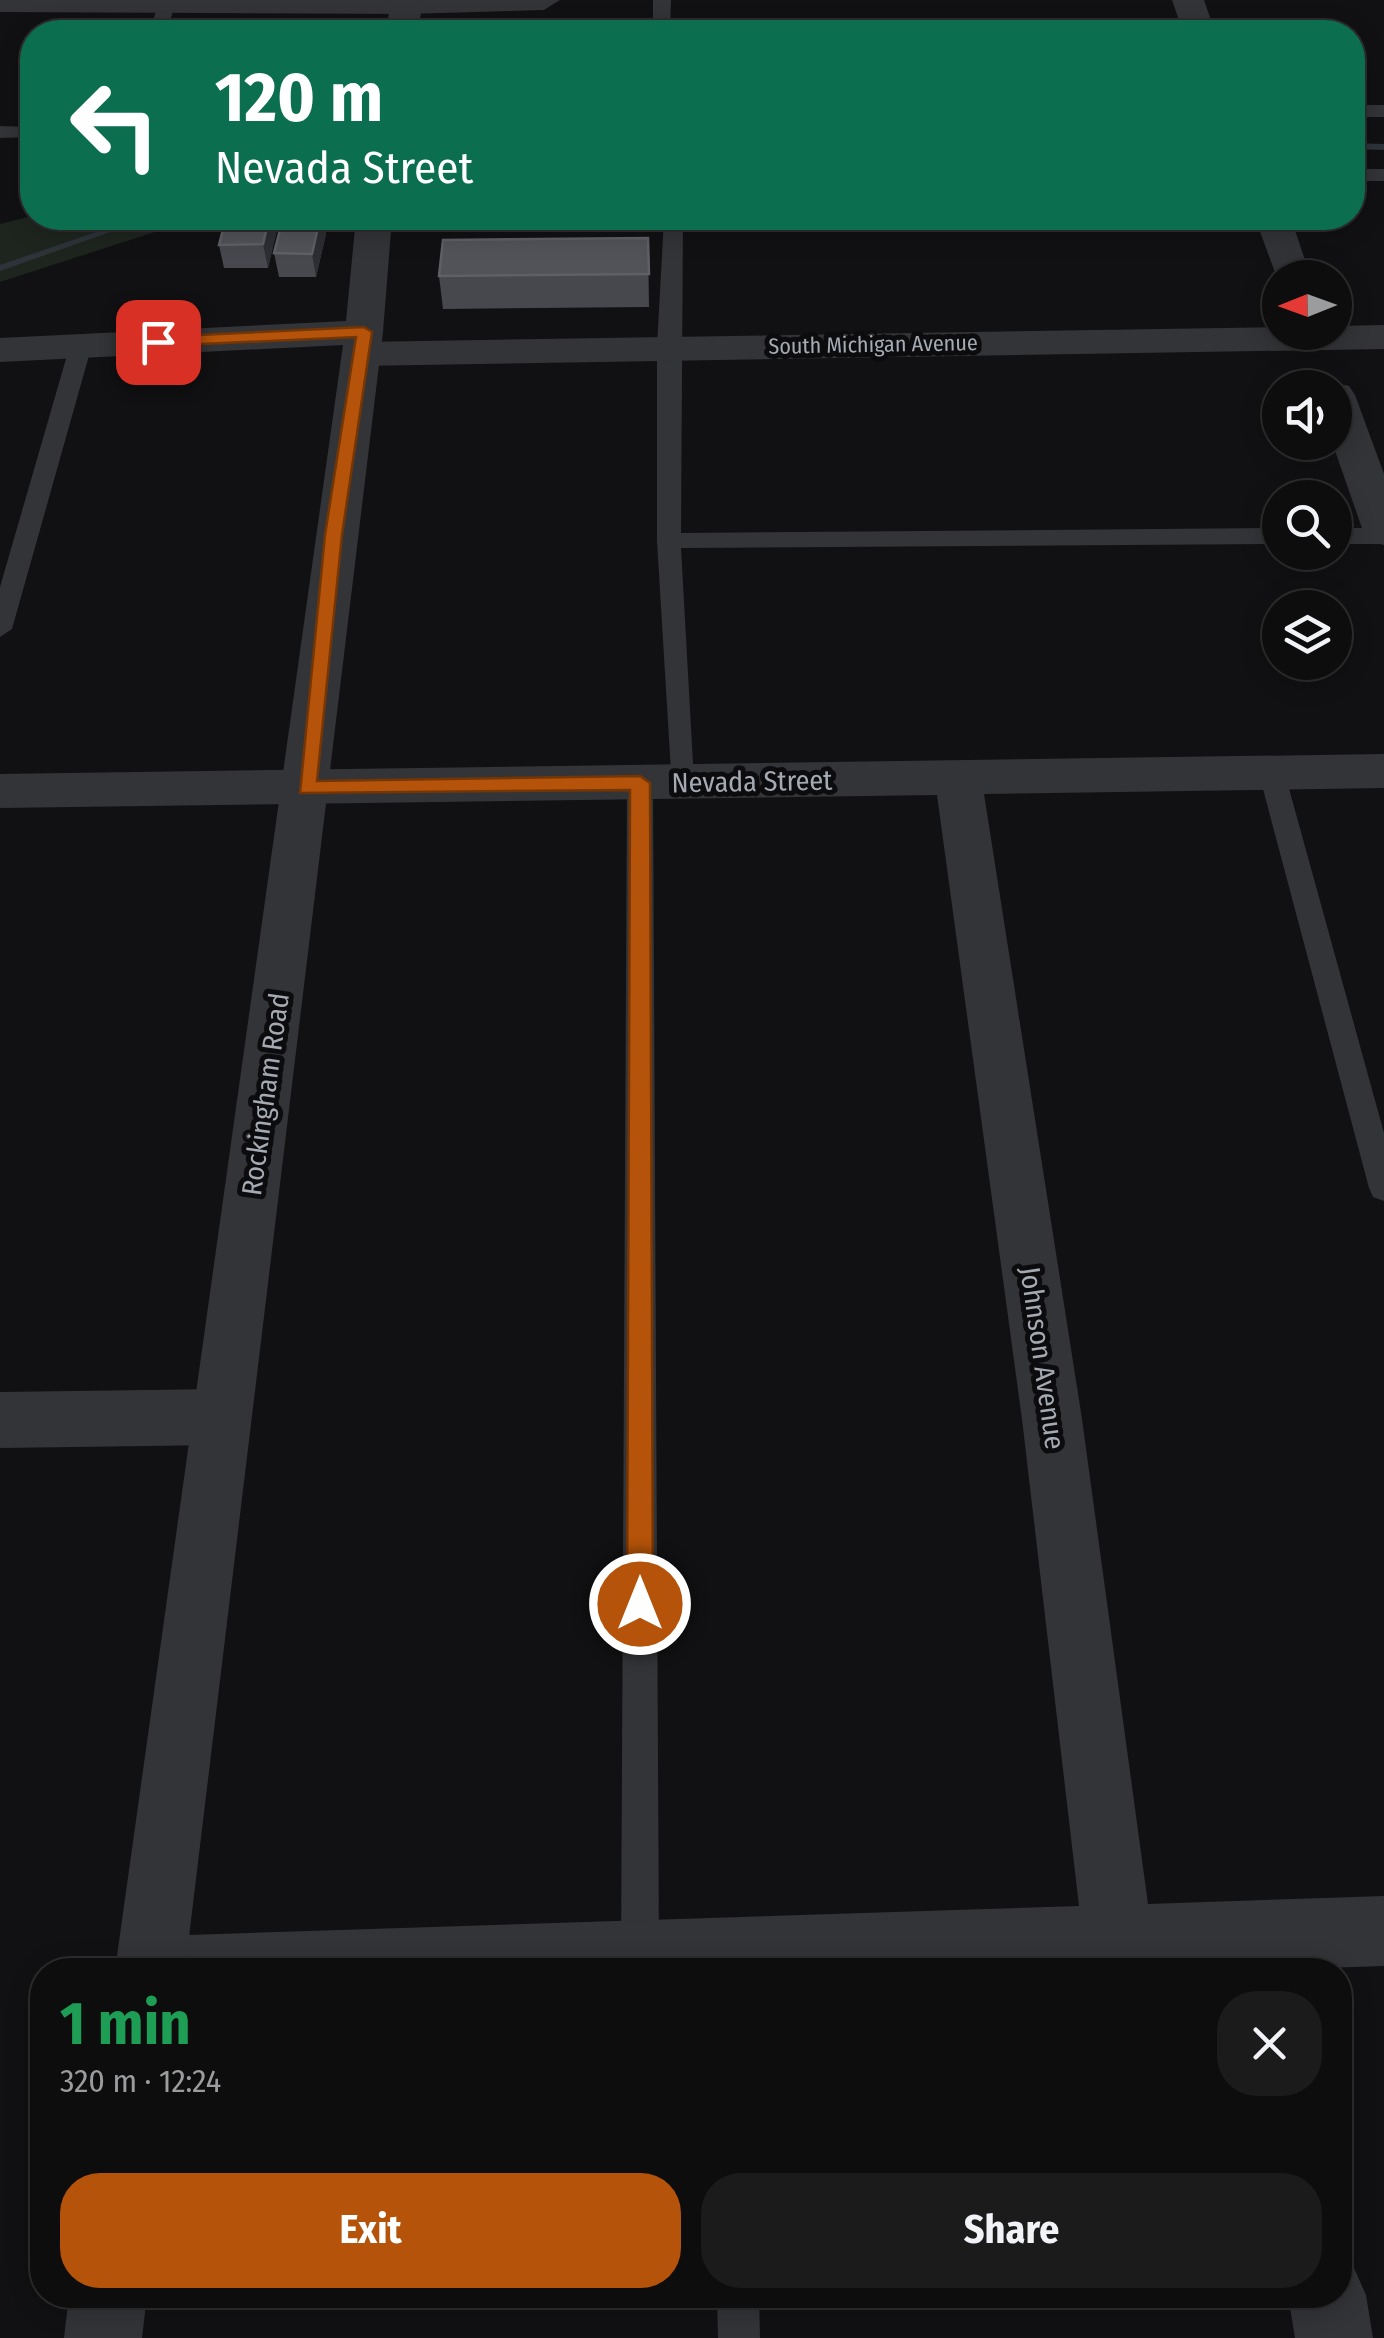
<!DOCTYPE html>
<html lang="en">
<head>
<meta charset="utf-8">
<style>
	body { margin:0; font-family:"Fira Sans Condensed",sans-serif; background:#1b1b1c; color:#f1f3f6; height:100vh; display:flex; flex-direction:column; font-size:38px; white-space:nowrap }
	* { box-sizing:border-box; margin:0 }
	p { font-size:32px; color:#9a9c9e }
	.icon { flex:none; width:55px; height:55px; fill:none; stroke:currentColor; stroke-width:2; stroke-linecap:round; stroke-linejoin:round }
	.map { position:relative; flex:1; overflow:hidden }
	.panel { position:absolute; left:30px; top:1958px; width:1322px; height:350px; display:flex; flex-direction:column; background:#0d0d0e; border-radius:40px; box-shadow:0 5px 25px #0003,0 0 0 2px #2d2d2e }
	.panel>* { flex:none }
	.hud { position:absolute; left:20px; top:20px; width:1345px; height:210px; border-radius:40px; box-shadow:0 5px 25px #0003,0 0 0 2px #2d2d2e; background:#0b6e4f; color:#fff; overflow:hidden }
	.needle { width:65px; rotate:269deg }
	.fabs { position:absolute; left:1262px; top:260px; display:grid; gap:20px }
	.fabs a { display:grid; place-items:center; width:90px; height:90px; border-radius:50%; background:#0d0d0e; box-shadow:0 5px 25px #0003,0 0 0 2px #2d2d2e; font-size:50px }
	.pin { position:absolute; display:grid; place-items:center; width:85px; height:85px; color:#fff; margin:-42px; border-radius:20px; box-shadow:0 5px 15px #0006 }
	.me { position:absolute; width:110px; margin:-55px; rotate:0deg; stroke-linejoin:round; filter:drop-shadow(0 0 8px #0008) }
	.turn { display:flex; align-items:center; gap:35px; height:210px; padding:0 30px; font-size:45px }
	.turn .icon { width:130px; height:130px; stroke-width:2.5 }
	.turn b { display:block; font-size:70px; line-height:85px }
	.round { display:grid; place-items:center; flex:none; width:105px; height:105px; border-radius:40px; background:#1b1b1c }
	.headline { display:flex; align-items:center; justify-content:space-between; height:170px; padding:0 30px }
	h1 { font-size:60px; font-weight:700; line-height:75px; color:#1e9e55 }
	.action { display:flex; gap:20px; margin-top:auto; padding:20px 30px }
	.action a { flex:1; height:115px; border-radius:40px; background:#b45309; color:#fff; font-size:40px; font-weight:700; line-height:115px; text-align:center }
	.action a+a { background:#1b1b1c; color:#f1f3f6 }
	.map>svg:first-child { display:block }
	.green { fill:#1e251f }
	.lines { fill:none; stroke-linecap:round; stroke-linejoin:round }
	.stream { fill:#2c343a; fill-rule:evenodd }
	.service { fill:#333437; fill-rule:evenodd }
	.minor { fill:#333437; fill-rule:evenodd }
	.tertiary { fill:#333437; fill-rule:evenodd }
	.wall { fill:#47484e }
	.shaded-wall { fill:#2d2e32 }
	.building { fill:#515358; stroke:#5e6066; stroke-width:2.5 }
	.route { fill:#b45309; stroke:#753606; stroke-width:2.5 }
	.labels { text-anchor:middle; stroke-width:10; stroke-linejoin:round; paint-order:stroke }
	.far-street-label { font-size:22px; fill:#a4a9b2; stroke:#0c0c0e }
	.street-label { font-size:28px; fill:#a4a9b2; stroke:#0c0c0e }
</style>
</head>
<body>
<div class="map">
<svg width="1384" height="2338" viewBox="0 0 1384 2338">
	<rect width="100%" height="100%" fill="#111113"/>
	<path class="green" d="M32,216v2h166l-198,64v-58z"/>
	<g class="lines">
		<path class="stream" d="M1352,143l32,1v6l-32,-1z
			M137,218h13l-150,53v-6z"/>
		<path class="service" d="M159,0h18l-11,32h-16z
			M653,0h18l-1,32h-17z
			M1352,105h32v12h-32z
			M0,126l32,1v10l-32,1z
			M1352,169h32v12h-32z
			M664,218h19l-2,315 599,-5v16l-599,4 13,233 -13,9 -9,-2 -15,-247v-194z
			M81,339l11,6 -80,284 -12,8v-50l70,-242z
			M1335,528h49v16h-49z
			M1272,765l13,9 99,359v68l-11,-4 -4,-9 -110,-414z
			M640,774l13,9 6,1172 -9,15 -24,-1 -5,-14 6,-1172z
			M717,2295h42l1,43h-42z"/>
		<path class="minor" d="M0,0h560l-16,10 -138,4 -406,-2z
			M1172,0h32l11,32h-32z
			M1255,218h36l20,60h-31v8z
			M1384,325v24l-1023,17 -14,-4 -5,-8 5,-8 14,-4 919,-15v5h55v-6z
			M1335,383l14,3 6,9 29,79v71l-15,-4 -6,-10 -31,-89 3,-54h-15z
			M1384,754v34l-400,6 98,625 66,485 236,-8v70l-119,4h-1112l10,-25 25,-10 891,-29 -57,-487 -85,-624 -937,13v-34z
			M221,1389l21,8 9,20 -9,20 -21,8 -221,3v-56z
			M1340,2262l14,6 12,27 7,43h-78l-7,-43h52z"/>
		<path class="tertiary" d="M391,0h32l-5,32h-32z
			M356,218h36l-9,114 -198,1638h-70l228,-1625 -343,17v-24l346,-17z
			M69,2295h78l-5,43h-78z"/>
	</g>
	<path class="wall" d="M226,218h52l1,3 -11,47h-44l-5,-23z
		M283,218h40l3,16 -10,43h-37l-5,-24z
		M648,238l1,69 -206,2 -4,-33z"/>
	<path class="shaded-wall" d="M269,218h9l1,3 -11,47 -5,-24z
		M320,218h3l3,16 -10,43 -4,-23z"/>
	<path class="building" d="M226,218h43l-6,26 -44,1z
		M283,218h37l-8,36 -38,-1z
		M648,238l1,36 -210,2 4,-36z"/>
	<path class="route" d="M364,327l8,5 -30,203 -25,246 323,-5 10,7 3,821 -3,9 -10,4 -9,-4 -4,-9 3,-814 -330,3 25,-258 31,-198 -198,9 -7,-4 7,-5z"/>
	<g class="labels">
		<g class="far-street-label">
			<text transform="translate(873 344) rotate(-1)" y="8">South Michigan Avenue</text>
		</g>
		<g class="street-label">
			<text transform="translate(752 781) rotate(-1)" y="10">Nevada Street</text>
			<text transform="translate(265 1094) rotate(-82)" y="10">Rockingham Road</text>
			<text transform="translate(1043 1358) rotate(82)" y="10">Johnson Avenue</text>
		</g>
	</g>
</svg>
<div class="fabs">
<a><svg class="needle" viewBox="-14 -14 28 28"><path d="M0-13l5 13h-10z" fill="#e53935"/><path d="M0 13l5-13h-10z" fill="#9a9c9e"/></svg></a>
<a><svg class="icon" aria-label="sound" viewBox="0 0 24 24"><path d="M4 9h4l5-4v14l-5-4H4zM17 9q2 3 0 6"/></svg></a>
<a><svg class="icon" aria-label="search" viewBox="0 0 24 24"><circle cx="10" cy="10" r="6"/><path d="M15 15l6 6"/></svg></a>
<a><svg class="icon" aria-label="layers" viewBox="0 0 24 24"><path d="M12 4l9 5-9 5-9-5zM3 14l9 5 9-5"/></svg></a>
</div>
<div class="pin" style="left:158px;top:342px;background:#d93025"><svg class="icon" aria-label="arrive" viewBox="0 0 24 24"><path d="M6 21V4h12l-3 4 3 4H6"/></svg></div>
<svg class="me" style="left:640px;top:1604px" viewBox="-20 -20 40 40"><circle r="17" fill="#b45309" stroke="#fff" stroke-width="3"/><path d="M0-11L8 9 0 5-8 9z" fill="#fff"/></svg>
<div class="hud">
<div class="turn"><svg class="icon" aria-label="left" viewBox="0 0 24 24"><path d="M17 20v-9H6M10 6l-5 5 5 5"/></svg><div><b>120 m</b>Nevada Street</div></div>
</div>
<section class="panel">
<div class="headline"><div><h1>1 min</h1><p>320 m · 12:24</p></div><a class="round"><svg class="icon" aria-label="close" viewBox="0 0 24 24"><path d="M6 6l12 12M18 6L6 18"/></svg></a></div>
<div class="action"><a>Exit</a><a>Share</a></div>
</section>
</div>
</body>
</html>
